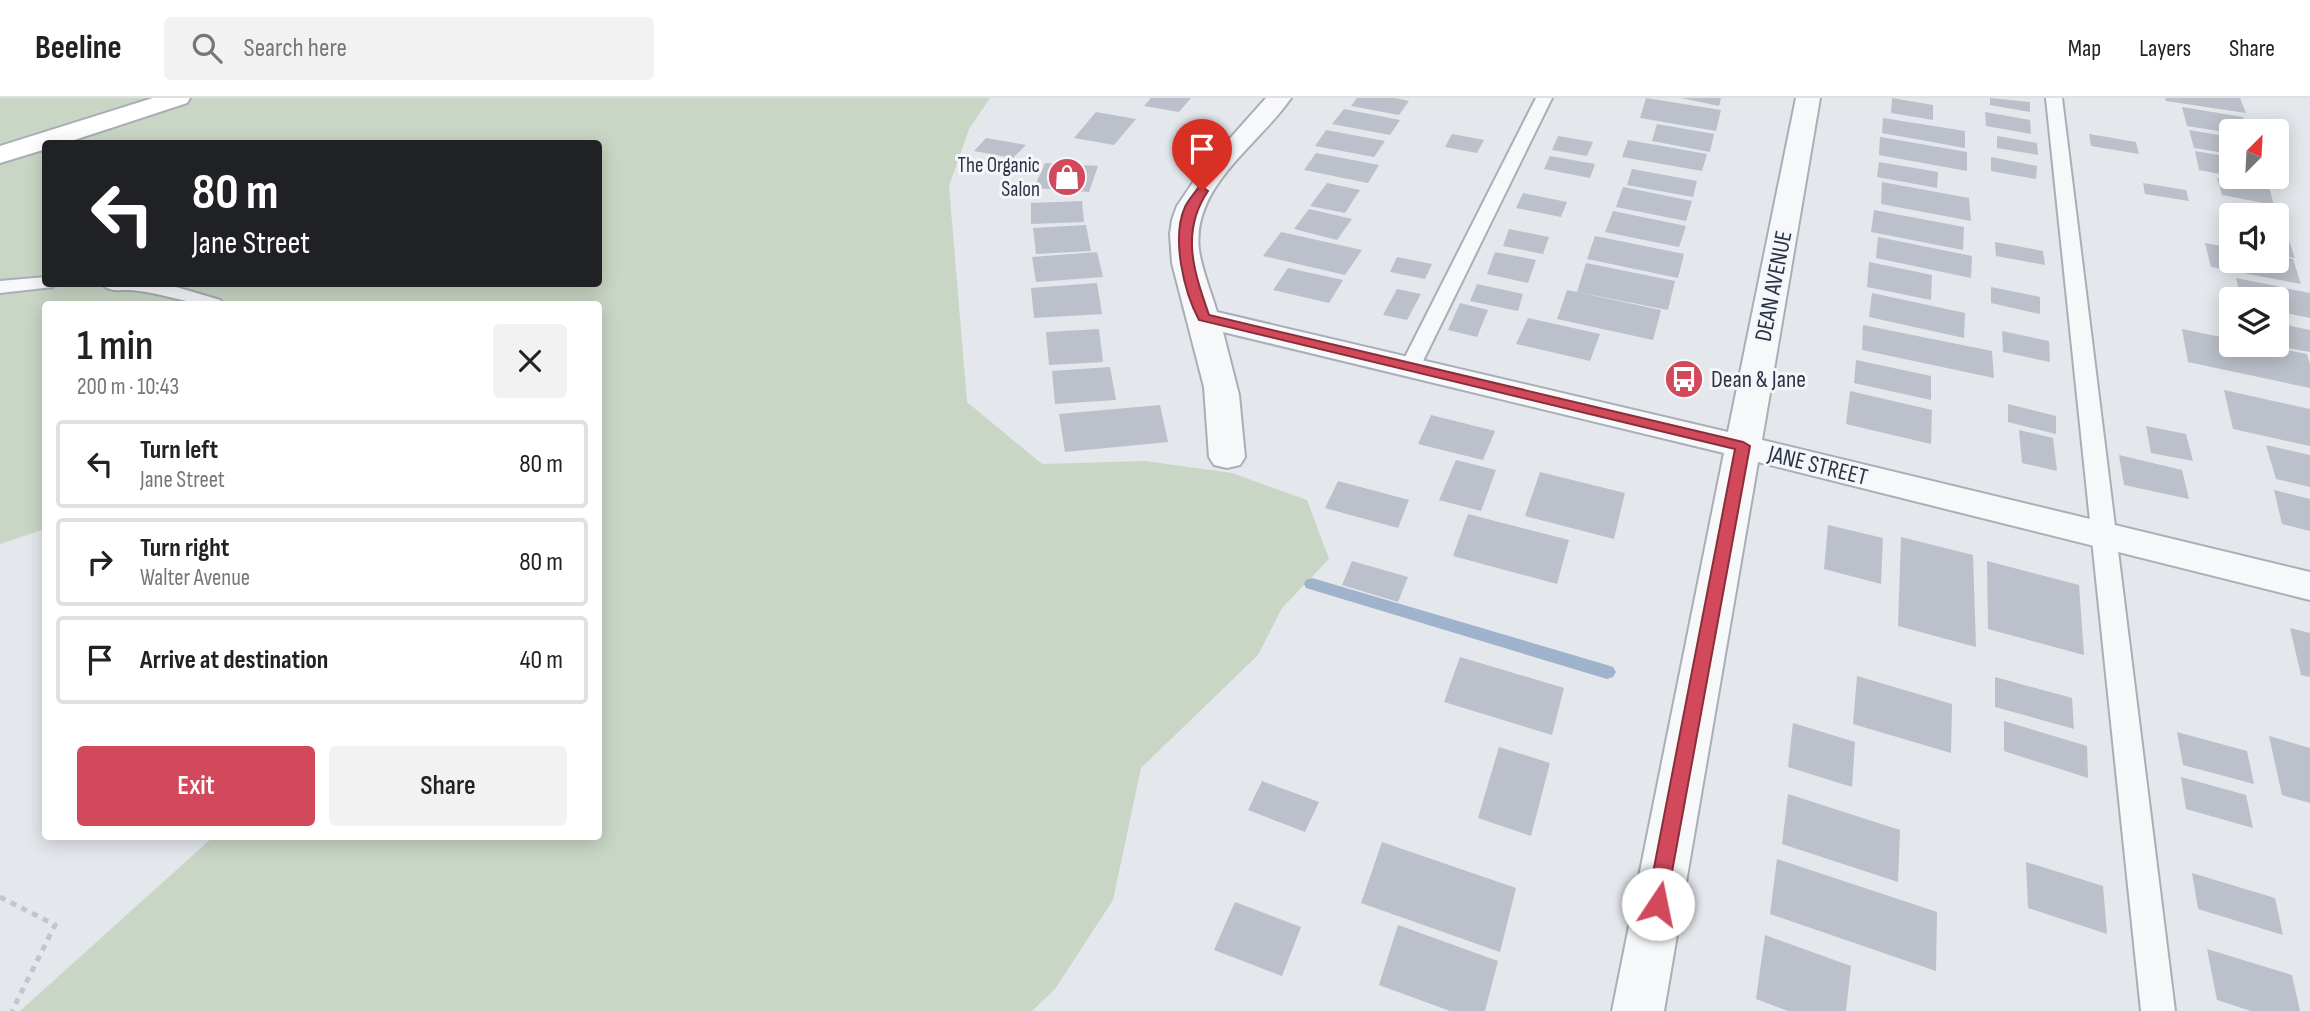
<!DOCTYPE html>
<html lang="en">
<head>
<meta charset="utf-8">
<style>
	body { margin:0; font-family:"Sofia Sans Condensed",sans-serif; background:#f2f2f2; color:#222; height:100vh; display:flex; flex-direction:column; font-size:26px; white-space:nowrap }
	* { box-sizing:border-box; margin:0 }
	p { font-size:23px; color:#767676 }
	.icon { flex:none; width:38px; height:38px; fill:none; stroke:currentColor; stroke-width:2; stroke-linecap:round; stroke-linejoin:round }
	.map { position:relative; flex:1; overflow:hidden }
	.sheet { position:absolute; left:42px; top:203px; width:560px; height:539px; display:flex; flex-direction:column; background:#fff; border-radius:7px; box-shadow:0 4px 18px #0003 }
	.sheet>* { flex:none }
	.hud { position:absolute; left:42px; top:42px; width:560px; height:147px; border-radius:7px; box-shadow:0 4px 18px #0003; background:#202124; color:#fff; overflow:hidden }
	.needle { width:46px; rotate:24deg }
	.fabs { position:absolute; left:2219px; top:21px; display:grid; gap:14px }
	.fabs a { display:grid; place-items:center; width:70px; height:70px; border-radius:7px; background:#fff; box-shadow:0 4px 18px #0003; font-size:35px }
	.pin { position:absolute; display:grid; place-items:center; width:60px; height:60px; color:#fff; margin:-72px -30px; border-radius:50% 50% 50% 0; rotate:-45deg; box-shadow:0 0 7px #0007 }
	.pin .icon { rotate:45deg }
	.me { position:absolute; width:77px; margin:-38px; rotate:11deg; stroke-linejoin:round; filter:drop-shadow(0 0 5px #0008) }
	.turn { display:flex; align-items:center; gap:24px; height:147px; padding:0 35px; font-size:32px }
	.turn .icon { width:91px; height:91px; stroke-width:2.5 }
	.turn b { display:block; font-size:49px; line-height:60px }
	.round { display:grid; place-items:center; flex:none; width:74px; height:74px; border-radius:7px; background:#f2f2f2 }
	.head { display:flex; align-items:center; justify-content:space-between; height:119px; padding:0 35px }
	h1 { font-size:42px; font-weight:600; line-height:52px }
	.primary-button { display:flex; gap:14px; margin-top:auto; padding:14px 35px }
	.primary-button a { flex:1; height:80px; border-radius:7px; background:#d1495b; color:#fff; font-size:28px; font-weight:600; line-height:80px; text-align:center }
	.primary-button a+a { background:#f2f2f2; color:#222 }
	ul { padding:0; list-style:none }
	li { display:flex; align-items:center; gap:21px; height:88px; margin:0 14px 10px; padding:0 21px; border:4px solid #e0e0e0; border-radius:7px }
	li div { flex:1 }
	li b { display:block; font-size:26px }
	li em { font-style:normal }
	header { display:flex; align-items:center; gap:42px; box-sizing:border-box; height:98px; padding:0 35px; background:#fff; border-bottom:2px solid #e0e0e0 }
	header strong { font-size:33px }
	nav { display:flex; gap:38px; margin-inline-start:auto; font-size:24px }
	.search { width:490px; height:63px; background:#f2f2f2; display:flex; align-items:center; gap:18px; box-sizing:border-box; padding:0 24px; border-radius:7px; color:#767676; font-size:26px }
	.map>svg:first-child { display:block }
	.green { fill:#c9d6c5; fill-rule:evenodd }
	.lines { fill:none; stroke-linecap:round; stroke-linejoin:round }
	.stream { fill:#9fb4cc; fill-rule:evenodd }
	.building { fill:#bbc0ca }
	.service-casing { stroke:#a9aeb7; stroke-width:4 }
	.minor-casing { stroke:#a9aeb7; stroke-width:4 }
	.secondary-casing { stroke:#a9aeb7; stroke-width:4 }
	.path { stroke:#c2c5cb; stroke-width:5; stroke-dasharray:6 6; stroke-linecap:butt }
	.service { fill:#f7f8fa; fill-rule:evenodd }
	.minor { fill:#f7f8fa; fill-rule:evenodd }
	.secondary { fill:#fff; fill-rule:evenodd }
	.route { fill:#d1495b; stroke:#882f3b; stroke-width:2 }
	.labels { text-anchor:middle; stroke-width:6; stroke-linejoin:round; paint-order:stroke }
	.far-poi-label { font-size:21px; fill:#2b3445; stroke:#f4f6f9; text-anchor:end }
	.street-label { font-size:24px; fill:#2b3445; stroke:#f4f6f9 }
	.poi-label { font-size:24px; fill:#2b3445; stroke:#f4f6f9; text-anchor:start }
</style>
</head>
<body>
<header>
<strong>Beeline</strong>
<div class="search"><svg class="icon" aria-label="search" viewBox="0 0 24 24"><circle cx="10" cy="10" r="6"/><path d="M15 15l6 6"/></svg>Search here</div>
<nav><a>Map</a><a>Layers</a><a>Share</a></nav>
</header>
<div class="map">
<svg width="2310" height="913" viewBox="0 0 2310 913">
	<rect width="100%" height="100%" fill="#e4e7ec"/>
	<path class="green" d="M0,0h990l-21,31 -20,57 18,216 75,62 103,-3 87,12 75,27 22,59 -47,49 -24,47 -117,113 -28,132 -58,89 -23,22h-1012l193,-174 385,-1v-532h-552l-1,225 -45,15zM46,46h552v140h-552z"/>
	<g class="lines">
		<path class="stream" d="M1312,480l295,87 6,2 3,5 -3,5 -6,2 -301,-91 -2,-4 2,-4z"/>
	</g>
	<path class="building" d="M1151,0h40l-12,14 -35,-6z
		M1357,0h38l14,3 -10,14 -48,-9z
		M1646,0l75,12 -5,21 -76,-13z
		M1681,0h40l-2,8z
		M1892,0l41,7v15l-42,-7z
		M1990,0l40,4v10l-40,-7z
		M2165,0h75l6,15 -80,-12z
		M2182,9l61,10 5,14 -17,2 -44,-7z
		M1344,11l56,11 -10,15 -58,-11z
		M1096,14l40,7 -22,26 -40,-7z
		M1985,14l45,8 1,14 -45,-8z
		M1883,20l82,13v17l-83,-15z
		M1657,26l57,10 -4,18 -58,-11z
		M1326,32l59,11 -11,16 -59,-11z
		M2189,32l42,7v17l-37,-6z
		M1452,36l32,6 -7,13 -32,-6z
		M2089,36l47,8 3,12 -48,-8z
		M1558,38l35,6 -6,14 -35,-6z
		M1997,38l40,7 1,12 -41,-7z
		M1880,39l87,15v19l-88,-16z
		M986,40l40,7 -13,13 -39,-7z
		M1628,42l79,14 -5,17 -80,-14z
		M2195,53l36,6v19l-32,-6z
		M1316,55l63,12 -11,18 -64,-13z
		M1550,58l45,8 -5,14 -46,-9z
		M1991,59l46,9 -1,13 -45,-8z
		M1879,64l59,10 -1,16 -60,-11z
		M1045,65l53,3 -9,26 -55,-4z
		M1632,71l65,12 -4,16 -66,-12z
		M2217,80l52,9 5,18 -52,-10z
		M1882,84l87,16 2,23 -90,-17z
		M1327,85l33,7 -15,23 -35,-7z
		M2143,85l43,7 3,11 -44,-7z
		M1623,89l69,14 -6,20 -70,-14z
		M1523,95l44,9 -6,15 -45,-9z
		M1082,103l2,21 -53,2v-21z
		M1309,111l43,10 -15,21 -43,-11z
		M1874,112l90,17 -1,23 -92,-18z
		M1613,113l73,15 -7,21 -74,-15z
		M1086,127l5,26 -55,3 -3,-26z
		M1509,131l40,8 -6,17 -40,-8z
		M2277,132l9,2 9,26 -18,-3z
		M1281,134l81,18 -17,25 -82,-19z
		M1595,138l89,18 -6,24 -91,-19z
		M1878,139l94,19 -1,22 -95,-20z
		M1995,144l48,9 2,14 -49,-9z
		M2205,145l26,5v13h46v-5l16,3 8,25 -90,-17z
		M1097,154l6,25 -67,5 -4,-25z
		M1495,154l41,8 -8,23 -41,-9z
		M1397,159l35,7 -7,15 -35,-7z
		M1869,164l63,13 -1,25 -64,-13z
		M1586,165l89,18 -7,29 -91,-18z
		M1288,170l55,12 -14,23 -56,-13z
		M2236,180l74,15v25l-33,-7v-12h-36z
		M1097,185l5,31 -68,4 -3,-30z
		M1477,186l46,10 -5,17 -48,-10z
		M1991,189l49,10v17l-49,-11z
		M1397,191l24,5 -14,26 -24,-5z
		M1567,192l94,20 -8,30 -96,-21z
		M1872,195l93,20 -1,25 -95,-21z
		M1460,205l28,7 -11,27 -29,-7z
		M1528,220l72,16 -10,27 -74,-17z
		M2277,225l33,7v22l-33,-6z
		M1863,227l129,26 2,27 -132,-28z
		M1099,231l4,33 -54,3 -3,-33z
		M2182,231l49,10v6h29l47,9 3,10v24l-122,-26z
		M2002,233l47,10 1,21 -47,-10z
		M1856,262l75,16v24l-77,-17z
		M1110,269l6,33 -61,4 -3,-33z
		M2224,292l86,19v37l-77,-17z
		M1850,293l82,19 -1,34 -85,-20z
		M2008,306l48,12v18l-48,-12z
		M1160,307l8,37 -103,10 -6,-38z
		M1431,317l64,16 -12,29 -65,-16z
		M2146,328l40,8 7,27 -42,-8z
		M2019,332l34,8 4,33 -35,-8z
		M2266,347l44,10v32l-34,-8z
		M2119,357l63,15 7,29 -65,-14z
		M1456,362l40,10 -15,41 -42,-11z
		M1540,374l85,21 -11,46 -89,-23z
		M1338,383l71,19 -11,28 -73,-20z
		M2274,392l36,9v32l-28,-7z
		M1468,416l101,26 -12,44 -104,-28z
		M1828,427l55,13 -2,46 -57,-15z
		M1901,439l72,18 3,92 -78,-21z
		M1352,463l56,16 -10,25 -56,-17z
		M1987,463l92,24 5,70 -96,-26z
		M2290,530l20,5v44l-9,-2z
		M1460,559l104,31 -12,47 -108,-33z
		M1857,578l95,28 -1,49 -98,-29z
		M1995,579l77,21 2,31 -79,-22z
		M2004,623l83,25 1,32 -84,-27z
		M1793,625l62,19 -3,45 -64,-20z
		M2177,634l70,19 7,33 -71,-19z
		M2269,638l41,12v55l-28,-8z
		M1499,649l51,16 -19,73 -53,-18z
		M2181,679l65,18 7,33 -67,-19z
		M1262,683l57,21 -14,30 -57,-22z
		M1788,696l112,36 -2,52 -116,-38z
		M1382,744l134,46 -16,64 -139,-49z
		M1777,761l160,53 -1,59 -166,-57z
		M2026,764l77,24 4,48 -79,-26z
		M2192,775l83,25 8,37 -85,-26z
		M1235,804l66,25 -19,49 -68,-26z
		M1398,827l100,36 -13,50h-35l-71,-26z
		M1765,837l86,31 -5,45h-58l-32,-12z
		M2207,851l85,26 8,36h-49l-34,-11z"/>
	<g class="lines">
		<g class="service-casing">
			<path id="service" d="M1536,0h16l-132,269 -3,4h-14l-3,-4z
				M2046,0h16l113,913h-34z
				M46,179v7h9l-2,3 -53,6v-12z
				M102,186h64l54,16 3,4c-33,3 -62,-13 -95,-14 -9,0 -19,2 -26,-6z"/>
		</g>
		<g class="minor-casing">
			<path id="minor" d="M1266,0h25c-32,47 -100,88 -92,152 3,21 12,41 18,62l511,120 68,-334h24l-58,342 548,132v28l-552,-138 -94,549h-52l112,-558 -501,-121 16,63 6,62 -5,8 -13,3 -13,-3 -5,-8 -5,-70 -32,-124 -2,-29 2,-14 5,-14 23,-34z"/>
		</g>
		<g class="secondary-casing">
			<path id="secondary" d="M153,0h37l-3,5 -125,41h-16v5l-46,14v-17z"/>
		</g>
		<path class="path" d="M0,799l55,28 -43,86"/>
		<use href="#service" class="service"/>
		<use href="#minor" class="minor"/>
		<use href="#secondary" class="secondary"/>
	</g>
	<path class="route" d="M1202,89l6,4c-28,41 -14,81 1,124l534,127 7,4 -85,464 -7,3 -8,-3 -3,-6 88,-455 -536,-129c-15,-28 -28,-82 -14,-113 3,-7 9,-13 13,-19z"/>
	<defs>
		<g id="shop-disc" transform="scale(2.0125)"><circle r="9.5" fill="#d1495b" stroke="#f4f6f9"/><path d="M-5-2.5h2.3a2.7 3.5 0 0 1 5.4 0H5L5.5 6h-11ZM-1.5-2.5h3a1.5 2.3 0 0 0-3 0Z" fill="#fff"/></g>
		<g id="bus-disc" transform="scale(2.0125)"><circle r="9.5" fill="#d1495b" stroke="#f4f6f9"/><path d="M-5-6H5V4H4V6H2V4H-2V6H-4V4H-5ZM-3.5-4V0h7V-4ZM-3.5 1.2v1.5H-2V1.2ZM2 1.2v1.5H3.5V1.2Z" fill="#fff"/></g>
	</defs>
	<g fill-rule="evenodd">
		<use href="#shop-disc" x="1067" y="79"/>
		<use href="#bus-disc" x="1684" y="281"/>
	</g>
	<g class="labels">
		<g class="far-poi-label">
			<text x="1040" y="74">The Organic<tspan x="1040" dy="24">Salon</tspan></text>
		</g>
		<g class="street-label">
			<text transform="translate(1773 188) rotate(-79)" y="8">DEAN AVENUE</text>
			<text transform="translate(1818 367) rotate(14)" y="8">JANE STREET</text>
		</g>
		<g class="poi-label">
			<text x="1711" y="289">Dean &amp; Jane</text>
		</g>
	</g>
</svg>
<div class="fabs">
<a><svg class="needle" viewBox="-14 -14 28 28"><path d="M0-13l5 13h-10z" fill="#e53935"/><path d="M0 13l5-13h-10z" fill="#767676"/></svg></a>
<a><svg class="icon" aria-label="sound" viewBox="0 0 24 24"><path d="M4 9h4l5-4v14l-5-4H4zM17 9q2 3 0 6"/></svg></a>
<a><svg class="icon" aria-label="layers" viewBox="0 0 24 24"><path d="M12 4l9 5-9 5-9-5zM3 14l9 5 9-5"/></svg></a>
</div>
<div class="pin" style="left:1202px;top:93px;background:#d93025"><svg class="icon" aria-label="arrive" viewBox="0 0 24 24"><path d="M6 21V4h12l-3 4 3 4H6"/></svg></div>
<svg class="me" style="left:1658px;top:806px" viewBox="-20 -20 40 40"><circle r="19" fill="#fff"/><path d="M0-13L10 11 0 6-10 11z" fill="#d1495b"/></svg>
<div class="hud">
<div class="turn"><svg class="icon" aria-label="left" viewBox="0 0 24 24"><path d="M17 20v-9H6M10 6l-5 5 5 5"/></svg><div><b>80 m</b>Jane Street</div></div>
</div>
<section class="sheet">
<div class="head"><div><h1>1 min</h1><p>200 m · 10:43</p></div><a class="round"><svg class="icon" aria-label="close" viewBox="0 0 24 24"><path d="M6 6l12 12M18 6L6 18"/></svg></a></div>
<ul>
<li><svg class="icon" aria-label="left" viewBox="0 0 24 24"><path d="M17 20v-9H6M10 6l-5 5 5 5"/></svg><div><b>Turn left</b><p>Jane Street</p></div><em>80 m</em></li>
<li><svg class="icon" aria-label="right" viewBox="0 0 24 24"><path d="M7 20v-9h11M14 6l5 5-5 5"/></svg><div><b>Turn right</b><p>Walter Avenue</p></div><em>80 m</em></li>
<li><svg class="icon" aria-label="arrive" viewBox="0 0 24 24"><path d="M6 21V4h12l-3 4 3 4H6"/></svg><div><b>Arrive at destination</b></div><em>40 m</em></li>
</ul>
<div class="primary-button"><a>Exit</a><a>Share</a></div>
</section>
</div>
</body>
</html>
